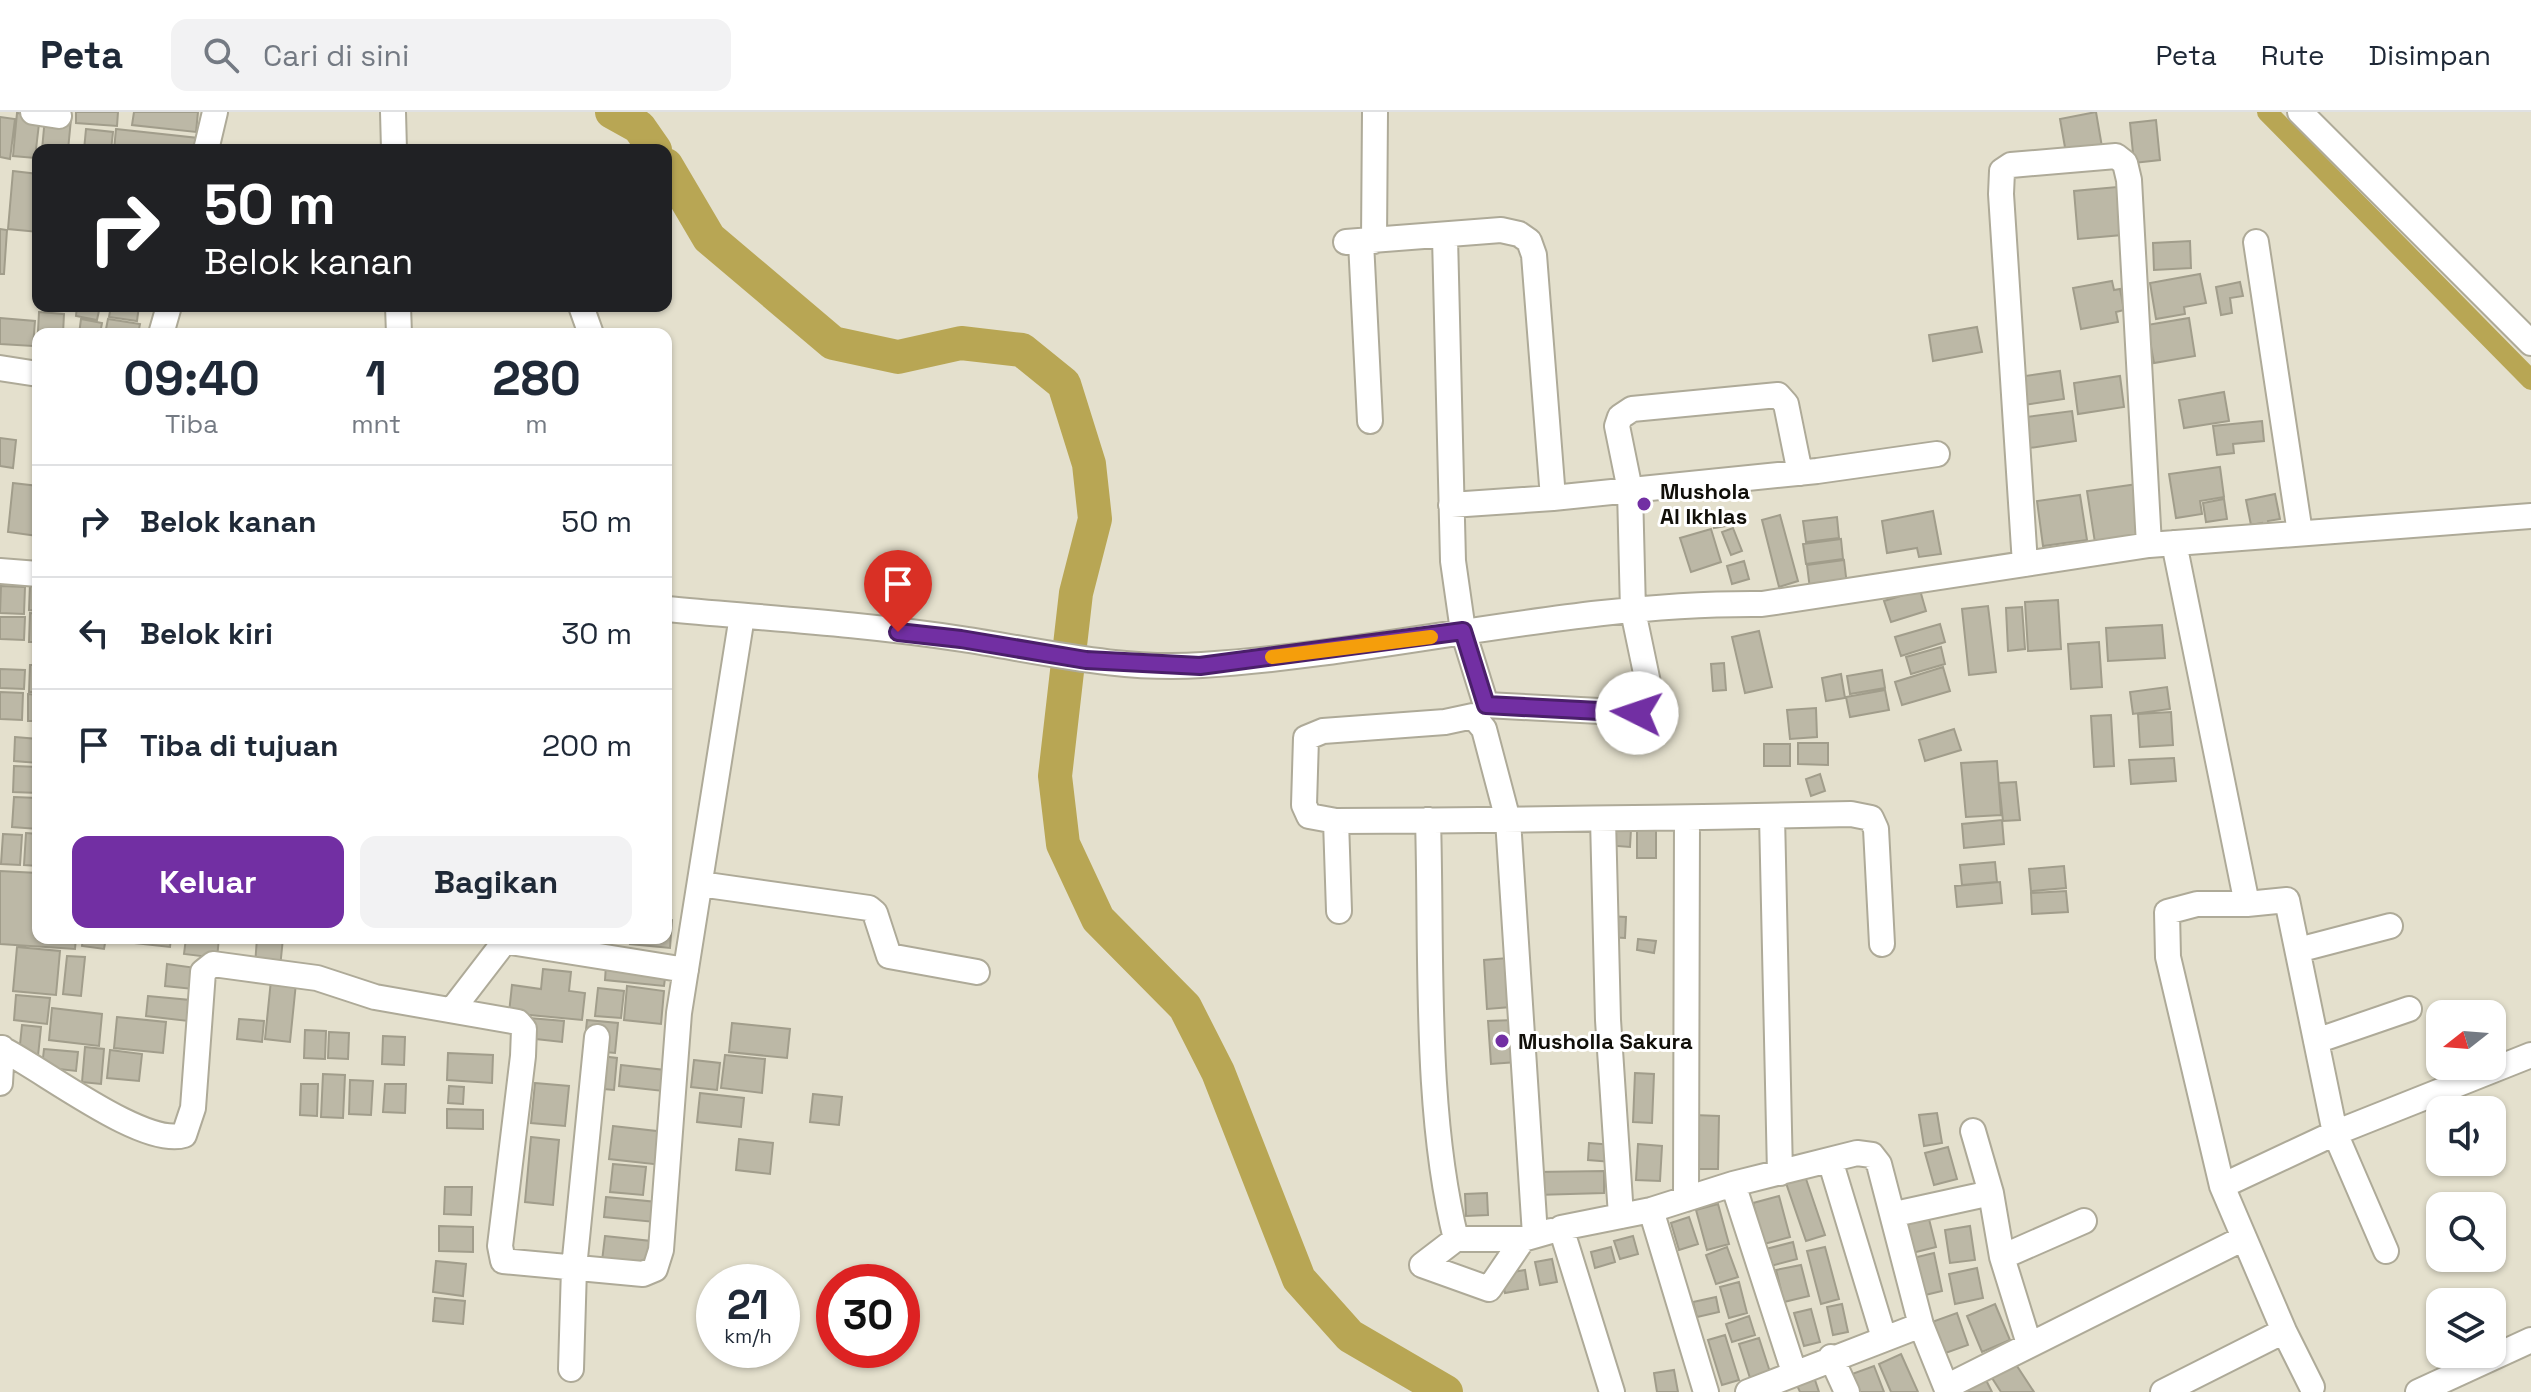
<!DOCTYPE html>
<html lang="id">
<head>
<meta charset="utf-8">
<style>
	body { margin:0; font-family:"Space Grotesk",sans-serif; background:#f2f2f3; color:#1f2937; height:100vh; display:flex; flex-direction:column; font-size:30px; white-space:nowrap }
	* { box-sizing:border-box; margin:0 }
	p { font-size:26px; color:#747a83 }
	.icon { flex:none; width:44px; height:44px; fill:none; stroke:currentColor; stroke-width:2; stroke-linecap:round; stroke-linejoin:round }
	.map { position:relative; flex:1; overflow:hidden }
	.details { position:absolute; left:32px; top:216px; width:640px; height:616px; display:flex; flex-direction:column; background:#fff; border-radius:16px; box-shadow:0 2px 6px #0004 }
	.details>* { flex:none }
	.hud { position:absolute; left:32px; top:32px; width:640px; height:168px; border-radius:16px; box-shadow:0 2px 6px #0004; background:#202124; color:#fff; overflow:hidden }
	.needle { width:52px; rotate:253deg }
	.buttons { position:absolute; left:2426px; top:888px; display:grid; gap:16px }
	.buttons a { display:grid; place-items:center; width:80px; height:80px; border-radius:16px; background:#fff; box-shadow:0 2px 6px #0004; font-size:40px }
	.speed { position:absolute; left:696px; top:1152px; display:flex; gap:16px; font-size:40px; font-weight:700; text-align:center }
	.speed>* { display:grid; place-content:center; width:104px; height:104px; border-radius:50%; background:#fff; box-shadow:0 2px 6px #0004; line-height:1 }
	.speed small { font-size:20px; font-weight:400 }
	.speed .limit { border:12px solid #d22; background:#fff; color:#111 }
	.pin { position:absolute; display:grid; place-items:center; width:68px; height:68px; color:#fff; margin:-82px -34px; border-radius:50% 50% 50% 0; rotate:-45deg; box-shadow:0 0 8px #0007 }
	.pin .icon { rotate:45deg }
	.me { position:absolute; width:88px; margin:-44px; rotate:274deg; stroke-linejoin:round; filter:drop-shadow(0 0 6px #0008) }
	.turn { display:flex; align-items:center; gap:28px; height:168px; padding:0 40px; font-size:36px }
	.turn .icon { width:104px; height:104px; stroke-width:2.5 }
	.turn b { display:block; font-size:56px; line-height:68px }
	.eta { display:flex; justify-content:space-evenly; align-items:center; height:136px; text-align:center }
	.eta b { font-size:48px; font-weight:600; line-height:56px }
	.primary-button { display:flex; gap:16px; margin-top:auto; padding:16px 40px }
	.primary-button a { flex:1; height:92px; border-radius:16px; background:#722fa3; color:#fff; font-size:32px; font-weight:600; line-height:92px; text-align:center }
	.primary-button a+a { background:#f2f2f3; color:#1f2937 }
	ul { padding:0; list-style:none }
	li { display:flex; align-items:center; gap:24px; height:112px; padding:0 40px; border-top:2px solid #e0e1e3 }
	li div { flex:1 }
	li b { display:block; font-size:30px }
	li em { font-style:normal }
	header { display:flex; align-items:center; gap:48px; box-sizing:border-box; height:112px; padding:0 40px; background:#fff; border-bottom:2px solid #e0e1e3 }
	header strong { font-size:38px }
	nav { display:flex; gap:44px; margin-inline-start:auto; font-size:28px }
	.search { width:560px; height:72px; background:#f2f2f3; display:flex; align-items:center; gap:20px; box-sizing:border-box; padding:0 28px; border-radius:16px; color:#747a83; font-size:30px }
	.map>svg:first-child { display:block }
	.lines { fill:none; stroke-linecap:round; stroke-linejoin:round }
	.canal { stroke:#b8a654; stroke-width:20 }
	.river { stroke:#b8a654; stroke-width:34 }
	.building { fill:#bcb8a6; stroke:#a19d8b; stroke-width:2 }
	.minor-casing { stroke:#aeaa98; stroke-width:28 }
	.minor { stroke:#fff; stroke-width:24 }
	.route-casing { stroke:#4a1f6a; stroke-width:20 }
	.route { stroke:#722fa3; stroke-width:14 }
	.slow { stroke:#f59e0b; stroke-width:14 }
	.poi-dot { fill:#722fa3; stroke:#fff; stroke-width:3 }
	.labels { text-anchor:middle; stroke-width:6; stroke-linejoin:round; paint-order:stroke }
	.poi-label { font-size:22px; font-weight:bold; fill:#110f09; stroke:#fff; text-anchor:start }
</style>
</head>
<body>
<header>
<strong>Peta</strong>
<div class="search"><svg class="icon" aria-label="search" viewBox="0 0 24 24"><circle cx="10" cy="10" r="6"/><path d="M15 15l6 6"/></svg>Cari di sini</div>
<nav><a>Peta</a><a>Rute</a><a>Disimpan</a></nav>
</header>
<div class="map">
<svg width="2531" height="1280" viewBox="0 0 2531 1280">
	<rect width="100%" height="100%" fill="#e4e0cd"/>
	<g class="lines">
		<path class="canal" d="M2267,0l264,268"/>
		<path class="river" d="M612,0l27,15 16,23
			M666,53l43,73 124,105 65,14 63,-14 61,7 42,34 25,80 6,55 -19,74 -21,183 8,68 35,75 87,88 33,65 81,207 51,57 96,56"/>
	</g>
	<path class="building" d="M76,0h42l-1,14 -41,-3z
		M134,0h64l-2,20 -64,-7z
		M2096,0l6,35 -36,6 -6,-34z
		M17,1l23,2 -5,43 -22,-2z
		M0,5l15,2 -5,40 -10,-2z
		M45,5l26,2 -3,31h-26z
		M2156,8l4,40 -26,3 -4,-40z
		M86,17l27,3 -2,18h-27z
		M116,17l82,9 -1,12h-83z
		M13,59l25,3v58l-30,-3z
		M2117,75l5,48 -44,4 -4,-48z
		M0,117l7,1 -3,44h-4z
		M2190,129l1,27 -37,2 -1,-27z
		M2200,162l6,29 -22,4 1,7 -29,5 -6,-36z
		M2112,169l2,9 6,-1 4,21 -8,2 2,10 -37,7 -8,-41z
		M2240,170l3,14 -13,2 2,15 -11,2 -5,-28z
		M77,194h23l-3,14 -21,-4z
		M111,194h28l-2,15 -28,-4z
		M39,200l25,2 -1,20h-25v16h-1z
		M0,206l35,3 -2,25 -33,-2z
		M2189,206l6,38 -41,7 -7,-38z
		M81,207l21,4 -2,11h-21z
		M108,207l32,5 -2,10h-33z
		M1977,215l5,25 -49,9 -4,-26z
		M2060,259l4,28 -41,6 -5,-28z
		M2120,264l4,31 -46,7 -4,-31z
		M2224,280l5,29 -45,7 -5,-28z
		M2072,299l4,30 -53,8 -4,-31z
		M2262,309l2,20 -31,3 1,9 -17,2 -4,-29z
		M0,326l16,2 -3,28 -13,-2z
		M2220,355l4,30 -24,4 2,13 -26,4 -7,-44z
		M13,371l25,3v50l-30,-4z
		M2138,372l8,58 -50,7 -9,-58z
		M2275,382l5,25 -12,2 1,7 -6,2 -1,-7 -11,2 -5,-25z
		M2080,383l7,45 -44,6 -6,-45z
		M2224,387l3,20 -21,3 -3,-19z
		M1933,399l8,43 -22,3 -2,-9 -30,5 -5,-32z
		M1730,400l2,13 -18,3 -2,-13z
		M1780,403l18,66 -19,6 -17,-67z
		M1837,405l2,21 -33,4 -3,-21z
		M1733,416l9,23 -11,4 -9,-23z
		M1711,417l10,33 -30,10 -11,-34z
		M1841,427l2,20 -37,5 -3,-20z
		M1844,448l3,25 -37,4 -3,-24z
		M1744,449l5,18 -17,5 -5,-18z
		M30,472l8,1v26l-9,-1z
		M1,474l24,1 -1,27 -24,-1z
		M1920,478l6,21 -35,11 -7,-21z
		M2058,488l3,49 -33,2 -3,-49z
		M1988,494l8,66 -27,3 -7,-66z
		M2022,495l3,42 -17,2 -2,-43z
		M30,501l8,1v28h-9z
		M0,505h25l-1,23 -24,-1z
		M1940,512l5,18 -44,14 -6,-19z
		M2162,513l3,33 -57,3 -2,-33z
		M1759,519l13,56 -27,6 -13,-56z
		M2099,530l3,45 -31,2 -3,-45z
		M1941,535l4,17 -34,10 -5,-17z
		M1724,551l2,27 -13,1 -2,-27z
		M30,553h8v27h-9z
		M1943,555l7,24 -48,14 -7,-23z
		M0,557l25,1 -1,19 -24,-1z
		M1882,558l3,18 -35,6 -3,-18z
		M1841,562l4,24 -19,3 -4,-23z
		M2167,575l3,22 -37,5 -3,-22z
		M1885,578l4,20 -39,7 -4,-20z
		M0,580l23,1 -1,27 -22,-1z
		M28,582l10,1v26h-10z
		M1816,596l1,29 -27,2 -3,-29z
		M2171,600l2,33 -33,2 -2,-33z
		M2111,603l3,51 -20,1 -3,-51z
		M1954,617l7,21 -36,11 -6,-21z
		M15,625l23,2v24l-24,-2z
		M1798,631h30v22l-30,-1z
		M1764,632h26v22h-26z
		M2174,646l2,23 -45,3 -2,-24z
		M1997,649l4,54 -35,2 -5,-54z
		M14,654l24,1v26l-25,-1z
		M1820,662l5,17 -14,5 -5,-17z
		M2016,670l4,38 -17,1 -4,-38z
		M14,685l24,1v31l-26,-2z
		M2002,708l2,24 -40,4 -2,-24z
		M1637,714h19v32h-19z
		M1606,716l25,1 -1,18 -25,-2z
		M26,721l12,1v32l-14,-1z
		M3,722l19,1 -2,30 -19,-1z
		M1995,750l2,20 -35,3 -2,-20z
		M2064,754l2,22 -35,3 -2,-22z
		M0,759l38,2v65h38l-1,11 -75,-5z
		M2000,770l2,21 -45,4 -2,-21z
		M2066,779l2,21 -36,2 -1,-21z
		M1607,804l19,1 -1,21 -18,-1z
		M666,807l6,1 -2,28 -40,-4 1,-6h35z
		M83,826h23l-2,11 -22,-3z
		M135,826h36l-1,9 -35,-4z
		M186,826h33l-2,20 -33,-4z
		M257,826h26l-3,30 -25,-3z
		M1638,827l18,2 -2,12 -17,-3z
		M17,835l43,4 -4,44 -43,-4z
		M67,844l18,1 -4,39 -18,-2z
		M1508,846l3,49 -24,2 -3,-49z
		M167,852l29,4 -3,21 -28,-3z
		M606,853l60,6 -2,15 -59,-6z
		M543,857l28,3 -2,19 16,2 -3,27 -73,-7 3,-28 29,4z
		M271,868l25,3 -6,59 -25,-3z
		M627,874l37,5 -3,33 -37,-4z
		M598,876l26,3 -3,27 -26,-2z
		M16,883l34,3 -3,26 -33,-4z
		M148,884l42,4 -2,21 -42,-5z
		M52,896l50,6 -3,32 -50,-6z
		M117,905l49,5 -3,31 -49,-5z
		M529,906l35,3 -2,21 -35,-4z
		M239,907l25,2 -2,21 -25,-3z
		M587,908l31,3 -3,30 -31,-3z
		M1514,908l3,42 -26,2 -3,-43z
		M732,911l58,6 -3,29 -58,-6z
		M22,913l19,2 -3,29 -19,-2z
		M305,918l21,1 -1,28 -21,-1z
		M329,920l20,1 -1,26 -20,-1z
		M383,924l22,1 -1,28 -22,-1z
		M85,935l19,2 -3,35 -19,-2z
		M44,937l34,3 -2,19 -34,-4z
		M110,938l32,4 -3,27 -32,-3z
		M448,941l45,2 -1,28 -45,-3z
		M583,942l34,4 -3,32 -34,-3z
		M725,943l40,4 -3,34 -41,-5z
		M694,948l26,3 -3,27 -26,-3z
		M621,953l44,5 -2,21 -44,-5z
		M1635,961l19,1 -2,49 -19,-1z
		M323,962l22,1 -2,43 -22,-1z
		M350,968l23,1 -2,34 -22,-1z
		M535,971l34,3 -4,40 -34,-3z
		M301,972h17l-1,32 -17,-1z
		M385,972h21l-1,29 -22,-1z
		M449,974l15,1 -1,17 -15,-1z
		M700,981l44,5 -3,29 -44,-5z
		M813,982l29,3 -3,28 -29,-3z
		M447,997l36,1v19l-36,-1z
		M1937,1001l5,30 -18,3 -5,-31z
		M1694,1003l25,1 -1,53h-25z
		M613,1014l52,6 -3,33 -53,-6z
		M531,1025l28,3 -6,65 -28,-3z
		M739,1027l34,4 -3,31 -34,-4z
		M1589,1031l24,2 -1,17 -24,-2z
		M1638,1032l24,2 -2,35 -24,-1z
		M1948,1035l9,32 -23,6 -9,-32z
		M613,1052l33,3 -3,28 -33,-3z
		M1604,1059v22l-68,2 -1,-23z
		M1805,1064l20,59 -19,6 -20,-58z
		M445,1075h27l-1,28 -27,-1z
		M1487,1081l1,22 -22,1 -1,-22z
		M1779,1084l11,41 -26,7 -11,-41z
		M606,1085l51,5 -2,20 -51,-5z
		M1718,1092l11,40 -22,6 -11,-40z
		M1926,1095l10,40 -24,6 -10,-39z
		M1689,1105l9,27 -19,6 -8,-27z
		M439,1114l34,1v25l-34,-1z
		M1970,1114l5,34 -25,3 -5,-33z
		M605,1124l46,5 -3,25 -46,-5z
		M1633,1124l5,18 -18,5 -6,-18z
		M1793,1130l4,17 -30,8 -5,-17z
		M1611,1135l4,15 -20,6 -4,-16z
		M1727,1135l11,30 -22,7 -10,-29z
		M1825,1135l14,52 -18,5 -14,-53z
		M1934,1141l8,38 -21,5 -8,-38z
		M1552,1147l5,23 -17,3 -5,-23z
		M436,1149l30,3 -3,32 -30,-4z
		M1801,1153l8,31 -25,6 -8,-32z
		M1977,1156l6,30 -28,6 -6,-30z
		M1525,1158l3,19 -23,4 -4,-19z
		M1739,1170l8,31 -18,5 -9,-31z
		M1716,1185l3,15 -22,5 -4,-15z
		M435,1186l30,3 -2,23 -30,-3z
		M1842,1192l6,28 -15,3 -6,-28z
		M1995,1192l15,36 -28,12 -15,-36z
		M1811,1197l9,33 -16,4 -10,-33z
		M1957,1201l11,32 -28,10 -11,-32z
		M1749,1204l6,19 -23,7 -6,-18z
		M1725,1223l14,45 -17,5 -14,-45z
		M1759,1226l11,34 -20,6 -11,-34z
		M1901,1242l17,38h-27l-12,-28z
		M2015,1251l19,29h-33l-9,-14z
		M1874,1254l10,26h-25l-7,-18z
		M1674,1258l4,22h-21l-3,-19z
		M1814,1265l5,15h-19l-4,-9z
		M1986,1268l6,12h-28z"/>
	<g class="lines">
		<g class="minor-casing">
			<path id="minor" d="M33,0l26,4
				M393,0l1,38
				M2300,0l231,231
				M206,38l9,-38
				M1445,125l8,324 10,70 23,74 151,8 14,-16 -18,-86 -3,-121 -13,-64 3,-9 12,-8 146,-14 8,9 14,69
				M1374,129l1,-129
				M1346,130l155,-12 18,4 10,7 5,14 19,243 -102,7
				M1361,130l9,179
				M2256,130l44,291
				M398,194l1,28
				M581,194l10,28
				M161,222l8,-28
				M0,256l38,6
				M1553,386l264,-27 120,-17
				M2174,431l73,361 40,-4 48,233 51,118
				M2025,452l-24,-370 1,-23 9,-6 105,-9 9,7 4,17 20,365
				M0,459l38,3
				M666,497c98,9 198,15 296,30 79,12 159,32 240,26 188,-12 371,-63 560,-61l387,-59 382,-29
				M1772,704l8,357
				M1603,707l5,201 13,196
				M1428,708c4,133 -4,291 28,419h67l28,-8
				M1336,709l3,90
				M700,772l169,24 6,5 14,43 88,16
				M2298,838l92,-24
				M452,898l53,-69 181,29
				M2316,929l93,-32
				M0,936c40,19 143,100 184,87l9,-27 10,-136 10,-8 104,14 58,19 143,25 6,7 -1,27 -23,190 3,15 140,13 12,-5 6,-19 18,-237 63,-397
				M0,971l2,-35
				M1973,1019l18,62 11,64 27,87
				M1830,1048l54,178
				M1733,1072l61,188
				M2222,1074l113,-53 196,-78
				M1686,1087l1,-381
				M1651,1098l55,182
				M1895,1102l96,-21
				M1535,1123l-27,-415 -24,-91 -11,-13 -28,6 -122,9 -17,7 -2,67 5,11 27,5c171,-1 343,-3 515,-7l20,4 5,11 6,115
				M1456,1127l-34,26 67,24 34,-50
				M2002,1145l82,-36
				M2284,1219l28,56
				M1831,1245l16,35
				M571,1257l3,-101 23,-231
				M1946,1275l296,-148
				M1612,1280l-51,-164 90,-18 82,-26 124,-31 15,2 7,9 42,161 27,67
				M1748,1280l173,-67
				M2163,1280l121,-61 -62,-145 -54,-229 -1,-45 30,-8h50
				M2418,1280l113,-52"/>
		</g>
		<use href="#minor" class="minor"/>
	</g>
	<g class="lines">
		<g class="route-casing">
			<path id="route" d="M898,520l63,7 125,21 114,6 263,-35 23,74 151,8"/>
		</g>
		<use href="#route" class="route"/>
		<path class="slow" d="M1272,545l159,-20"/>
	</g>
	<g class="poi-dot">
		<circle cx="1644" cy="392" r="8"/>
		<circle cx="1502" cy="929" r="8"/>
	</g>
	<g class="labels">
		<g class="poi-label">
			<text x="1660" y="387">Mushola<tspan x="1660" dy="25">Al Ikhlas</tspan></text>
			<text x="1518" y="937">Musholla Sakura</text>
		</g>
	</g>
</svg>
<div class="buttons">
<a><svg class="needle" viewBox="-14 -14 28 28"><path d="M0-13l5 13h-10z" fill="#e53935"/><path d="M0 13l5-13h-10z" fill="#747a83"/></svg></a>
<a><svg class="icon" aria-label="sound" viewBox="0 0 24 24"><path d="M4 9h4l5-4v14l-5-4H4zM17 9q2 3 0 6"/></svg></a>
<a><svg class="icon" aria-label="search" viewBox="0 0 24 24"><circle cx="10" cy="10" r="6"/><path d="M15 15l6 6"/></svg></a>
<a><svg class="icon" aria-label="layers" viewBox="0 0 24 24"><path d="M12 4l9 5-9 5-9-5zM3 14l9 5 9-5"/></svg></a>
</div>
<div class="speed"><div>21<small>km/h</small></div><div class="limit">30</div></div>
<div class="pin" style="left:898px;top:520px;background:#d93025"><svg class="icon" aria-label="arrive" viewBox="0 0 24 24"><path d="M6 21V4h12l-3 4 3 4H6"/></svg></div>
<svg class="me" style="left:1637px;top:601px" viewBox="-20 -20 40 40"><circle r="19" fill="#fff"/><path d="M0-13L10 11 0 6-10 11z" fill="#722fa3"/></svg>
<div class="hud">
<div class="turn"><svg class="icon" aria-label="right" viewBox="0 0 24 24"><path d="M7 20v-9h11M14 6l5 5-5 5"/></svg><div><b>50 m</b>Belok kanan</div></div>
</div>
<section class="details">
<div class="eta">
<div><b>09:40</b><p>Tiba</p></div>
<div><b>1</b><p>mnt</p></div>
<div><b>280</b><p>m</p></div>
</div>
<ul>
<li><svg class="icon" aria-label="right" viewBox="0 0 24 24"><path d="M7 20v-9h11M14 6l5 5-5 5"/></svg><div><b>Belok kanan</b></div><em>50 m</em></li>
<li><svg class="icon" aria-label="left" viewBox="0 0 24 24"><path d="M17 20v-9H6M10 6l-5 5 5 5"/></svg><div><b>Belok kiri</b></div><em>30 m</em></li>
<li><svg class="icon" aria-label="arrive" viewBox="0 0 24 24"><path d="M6 21V4h12l-3 4 3 4H6"/></svg><div><b>Tiba di tujuan</b></div><em>200 m</em></li>
</ul>
<div class="primary-button"><a>Keluar</a><a>Bagikan</a></div>
</section>
</div>
</body>
</html>
